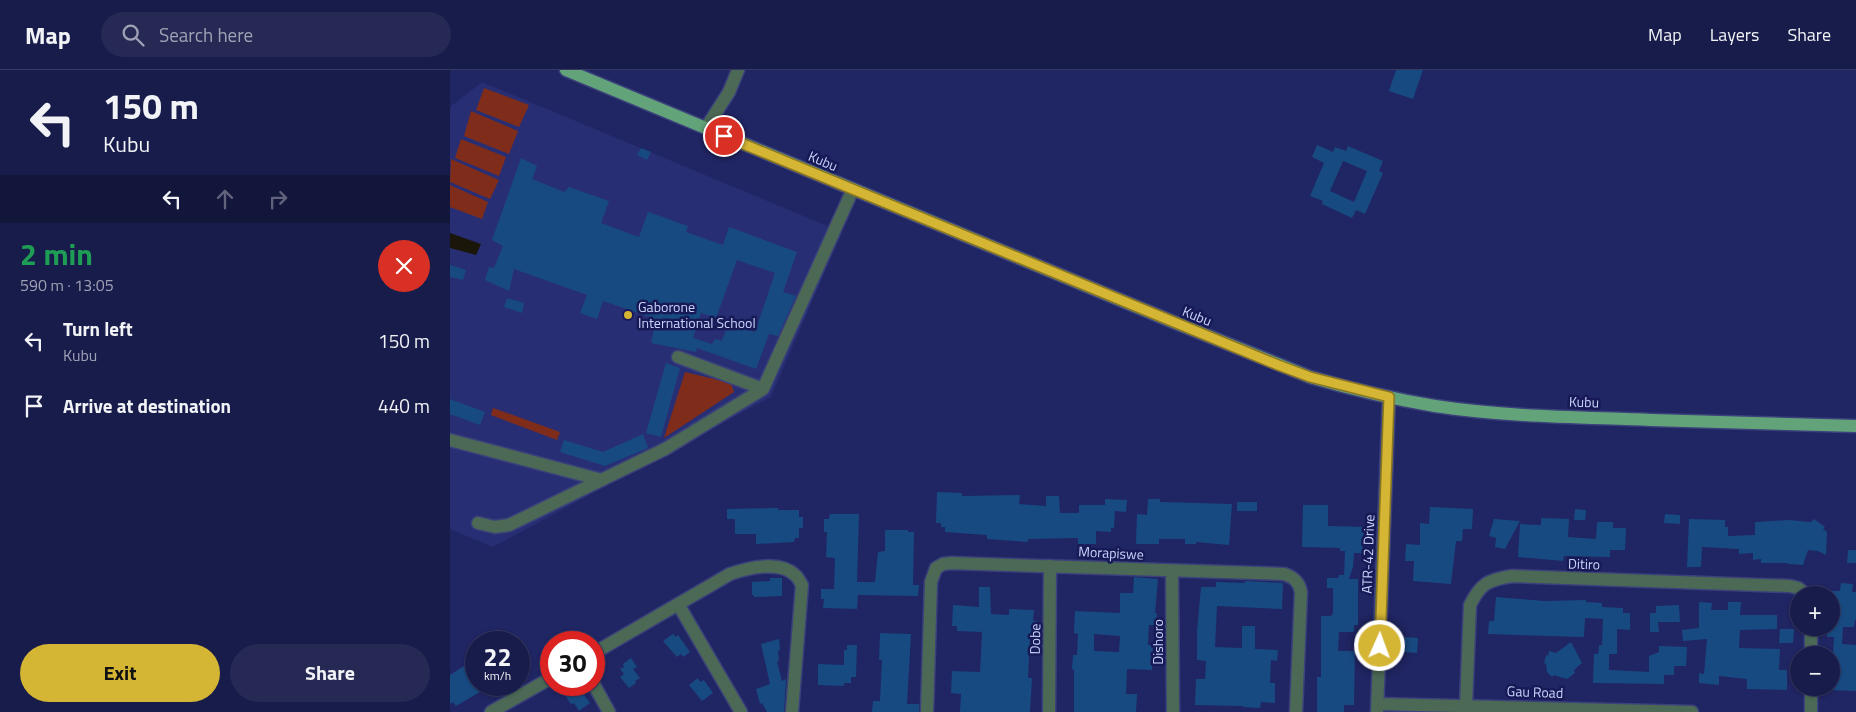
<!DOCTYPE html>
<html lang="en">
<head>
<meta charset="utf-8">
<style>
	body { margin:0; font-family:"Titillium Web",sans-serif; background:#252954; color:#f1f3f6; height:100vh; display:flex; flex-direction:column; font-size:19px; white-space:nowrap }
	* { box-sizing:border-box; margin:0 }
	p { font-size:16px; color:#9fa1b5 }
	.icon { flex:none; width:28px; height:28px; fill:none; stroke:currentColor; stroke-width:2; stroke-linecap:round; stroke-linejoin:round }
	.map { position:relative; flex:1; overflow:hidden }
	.sheet { display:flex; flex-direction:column; background:#181c4a; width:450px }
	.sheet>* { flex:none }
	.banner { background:#181c4a; color:#f1f3f6; overflow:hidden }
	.fabs { position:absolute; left:1340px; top:516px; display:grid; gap:10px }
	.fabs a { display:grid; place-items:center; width:50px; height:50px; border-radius:50%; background:#181c4a; box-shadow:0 1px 4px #0004,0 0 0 1px #363a62; font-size:25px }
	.speed { position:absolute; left:15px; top:561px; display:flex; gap:10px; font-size:25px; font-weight:700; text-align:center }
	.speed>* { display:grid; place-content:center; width:65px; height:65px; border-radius:50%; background:#181c4a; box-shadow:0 1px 4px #0004,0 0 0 1px #363a62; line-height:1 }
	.speed small { font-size:12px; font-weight:400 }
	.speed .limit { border:8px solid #d22; background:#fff; color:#111 }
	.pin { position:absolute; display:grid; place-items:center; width:42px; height:42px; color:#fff; margin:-21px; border:2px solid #fff; border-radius:50%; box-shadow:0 1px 5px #0007 }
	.me { position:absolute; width:55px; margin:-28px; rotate:2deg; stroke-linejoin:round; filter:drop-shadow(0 0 4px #0008) }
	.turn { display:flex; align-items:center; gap:18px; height:105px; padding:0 20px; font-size:22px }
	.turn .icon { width:65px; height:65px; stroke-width:2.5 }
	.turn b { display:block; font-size:35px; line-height:42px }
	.lanes { display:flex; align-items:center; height:48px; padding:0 20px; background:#0003; justify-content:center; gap:25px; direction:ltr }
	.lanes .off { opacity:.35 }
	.round { display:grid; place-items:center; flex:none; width:52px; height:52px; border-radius:26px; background:#252954 }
	.headline { display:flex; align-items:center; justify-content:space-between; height:85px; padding:0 20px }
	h1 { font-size:30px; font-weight:700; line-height:38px; color:#1e9e55 }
	.primary-button { display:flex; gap:10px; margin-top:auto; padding:10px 20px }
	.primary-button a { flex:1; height:58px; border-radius:30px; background:#d5b534; color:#111; font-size:20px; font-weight:700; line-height:58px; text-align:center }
	.primary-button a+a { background:#252954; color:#f1f3f6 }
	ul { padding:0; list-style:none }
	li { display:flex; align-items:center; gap:15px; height:65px; padding:0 20px }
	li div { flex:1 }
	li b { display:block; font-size:19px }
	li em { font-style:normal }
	header { display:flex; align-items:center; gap:30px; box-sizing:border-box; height:70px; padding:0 25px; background:#181c4a; border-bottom:1px solid #363a62 }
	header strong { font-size:24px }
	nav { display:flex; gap:28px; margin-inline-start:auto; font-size:18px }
	.search { width:350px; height:45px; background:#252954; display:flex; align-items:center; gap:12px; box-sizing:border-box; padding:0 18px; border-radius:28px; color:#9fa1b5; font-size:19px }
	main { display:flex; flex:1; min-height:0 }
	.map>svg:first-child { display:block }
	.built { fill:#282e74 }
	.green { fill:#7f2d1a }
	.water { fill:#1a1609 }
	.building { fill:#184a82; fill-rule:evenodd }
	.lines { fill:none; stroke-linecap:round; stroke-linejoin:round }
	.minor-casing { stroke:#3b417b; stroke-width:15 }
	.major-casing { stroke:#3b417b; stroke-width:15 }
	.minor { stroke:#4b6955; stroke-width:12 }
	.major { stroke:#63a379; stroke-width:12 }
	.route-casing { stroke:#8a7622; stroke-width:12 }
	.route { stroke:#d5b534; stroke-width:9 }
	.poi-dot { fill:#d5b534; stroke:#171a57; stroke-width:2 }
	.labels { text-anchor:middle; stroke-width:5; stroke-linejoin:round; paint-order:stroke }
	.street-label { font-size:14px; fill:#cad4fa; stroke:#171a57 }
	.poi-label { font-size:14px; fill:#cad4fa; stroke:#171a57; text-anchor:start }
</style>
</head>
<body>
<header>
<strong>Map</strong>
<div class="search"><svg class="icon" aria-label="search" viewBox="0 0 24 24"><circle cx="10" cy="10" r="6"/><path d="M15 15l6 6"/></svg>Search here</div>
<nav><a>Map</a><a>Layers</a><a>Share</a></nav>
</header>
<main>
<section class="sheet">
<div class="banner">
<div class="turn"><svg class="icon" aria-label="left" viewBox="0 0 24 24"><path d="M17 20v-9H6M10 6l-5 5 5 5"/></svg><div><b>150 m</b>Kubu</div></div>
<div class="lanes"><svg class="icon" aria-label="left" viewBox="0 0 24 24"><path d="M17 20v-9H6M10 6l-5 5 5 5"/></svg><svg class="icon off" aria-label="ahead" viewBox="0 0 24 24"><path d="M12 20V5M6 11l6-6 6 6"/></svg><svg class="icon off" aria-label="right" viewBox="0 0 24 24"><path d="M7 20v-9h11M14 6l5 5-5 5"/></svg></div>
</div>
<div class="headline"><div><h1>2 min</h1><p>590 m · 13:05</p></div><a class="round" style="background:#d93025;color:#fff"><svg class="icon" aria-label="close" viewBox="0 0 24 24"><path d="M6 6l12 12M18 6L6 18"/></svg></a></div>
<ul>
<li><svg class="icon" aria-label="left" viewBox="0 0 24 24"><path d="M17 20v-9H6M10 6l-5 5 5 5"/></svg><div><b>Turn left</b><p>Kubu</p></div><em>150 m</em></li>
<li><svg class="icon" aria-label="arrive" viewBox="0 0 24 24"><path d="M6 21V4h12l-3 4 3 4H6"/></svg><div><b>Arrive at destination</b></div><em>440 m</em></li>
</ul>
<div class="primary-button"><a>Exit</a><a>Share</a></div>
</section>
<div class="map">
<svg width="1406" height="642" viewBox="0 0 1406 642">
	<rect width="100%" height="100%" fill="#202563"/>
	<path class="built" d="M32,12l360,150 -71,165 -278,150 -43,-18v-419l1,-4z"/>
	<path class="green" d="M34,18l45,17 -10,22 -43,-17z
		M21,41l47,20 -9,23 -45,-18z
		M11,69l45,18 -7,19 -44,-18z
		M1,89l48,21 -9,19 -40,-17z
		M0,115l38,17 -6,17 -32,-12z
		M235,302l46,11 3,9 -70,46z
		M43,338l67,24 -3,8 -66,-25z"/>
	<path class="water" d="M0,163l31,11 -5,11 -26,-7z"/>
	<path class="building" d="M946,0h27l-10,29 -24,-8z
		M867,75l16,7 2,-5 11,4 2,-5 35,15 -4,10 4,2 -18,41 -9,-4 -4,8 -30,-14 1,-3 -13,-5 14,-33 -12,-6zM893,91l24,10 -13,31 -24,-11z
		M191,78l10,4 -4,8 -10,-5z
		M71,88l16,8 -5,13 32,13 5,-5 40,14 -8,22 38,14 9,-25 40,14 -2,6 37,13 6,-18 68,25 -14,40 13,4 -18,40 -9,-2 -13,35 -59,-21 -1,4 -45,-9 5,-24 -53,-18 -6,18 -17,-6 7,-18 -73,-26 -5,22 -24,-11 4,-13 5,1 9,-22 -11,-6zM287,190l38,13 -20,59 -27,-7 -6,16 -7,-2 -3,5 -19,-6 8,-25 15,5z
		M0,195l16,5 -3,10 -13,-3z
		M57,228l17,5 -2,10 -18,-6z
		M216,293l14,5 -19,69 -15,-4z
		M0,329l35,13 -5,13 -30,-11z
		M193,364l5,14 -43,18 -45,-14 4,-12 39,12z
		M487,422l25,1v3l58,-1 -1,9 27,2v-10h13l1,17h19v-8h26v-6l22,1 -1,12 -11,-1 -1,17h-3v4l-15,-1v13h-18v-6l-50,1v3l-41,-3v-4l-42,-3v-5h-4v-4h-5z
		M698,429h12v3l72,2 -3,41 -33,-3v2h-11v-5h-26v5h-23l1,-30 10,1z
		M787,432h20v9h-20z
		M853,435h25v21l36,1 -2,26h-8l-1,14 -4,12h9v46h-4v7h-15l-1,19h17l-1,54h-10v7h-27v-35h4v-61h10l2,-3v-25h-6v-10h11l1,-3h5l1,-24h-5v-3l-38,-1z
		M980,437l43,2 -1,20h-9l-1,12h-6l-5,43 -38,-3 1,-20h-9l1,-17 14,1v-22l9,1z
		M328,438v2h21v7h4v11h-4v10h-4l-1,4 -38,2v-10h-21v-15h-8v-10z
		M1125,439l11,1 -1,10h-11z
		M380,444h29l-2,68h18l3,-30 7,-1v-21h23v2h6l-1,53h6l-1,11 -60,-1 -1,14 -34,-1 1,-9h-3v-10h13l1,-31 -9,-1 1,-25h-3v-13h5z
		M1215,444l15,1v9l-16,-1z
		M1091,448l28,1 -1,18 28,2 1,-17h16v6h13l-1,22h-15v7l-46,-1 -1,5 -45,-4 2,-33 21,1z
		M1044,449l26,2 -15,28 -10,-2 1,-9 -7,-2z
		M1239,449l36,1v7h3v9l27,-1v-13l34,-2 22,2 3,-3 11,8 -2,2 4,3 -1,23 -8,-4 -10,-1 -5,15 -15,-1v-1h-27v-4l-8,1v-7l-14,1v-5l-37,-2 -1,20h-14z
		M1398,480h8v13h-9z
		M684,507l24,2 -3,34h2l-1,12h-7l-1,20h5l-1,25 -25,-1 -1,25h11l-1,18h-62v-42l-2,-1 1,-14h4l1,-21 -4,-1 1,-22 45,2v-20h13zM644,564l26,2 -1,16 -25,-1z
		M320,508h12v18l-28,1v-2h-2v-13l18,-1z
		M795,511l38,2 -1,26 -65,-3 -2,41 27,1v-22h13v23l23,1 -1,11 -6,-1 -1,23h5v20l-14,-1 -1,6 -17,-1v-1l-48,-1 1,-26h9l1,-18 -9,-1v-29l4,-44h15v-5l29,1z
		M1391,513l12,1 -1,8h4v28h-1l-1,7h-11l-1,17 14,1v46l-25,-1 3,-53h-7v-9h4v-37h9z
		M529,517h11l1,27 18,1v-6l25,1 -1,11h4l-1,9 -4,-1v7h-2l-2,42h4l-2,34h-70l1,-18 -10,-1 1,-22 28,1 2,-40 -25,-1v-5h-5l1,-21 26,2z
		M1046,527l48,4 42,-1v2l16,1v4l21,1v5h7v17l-13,-1v25h-8v16l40,2v-16l10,-4v-6l28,1 -1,19h-12v9h-10v9l-71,-1 1,-29h4l1,-9h3l1,-26 -18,-1 -1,19 -96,-3 1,-13h5z
		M1249,532l13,1 -1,7h17v-8h13l-1,13h37v14l-37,1 -1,18 41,1 -1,21h8v20l-40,-1v-10l-28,-3v9l-20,-2v-10l5,1 3,-35 -24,2 -1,-11 17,-2z
		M1229,535l1,17h-22l1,10h-9v-19h6v-7z
		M1330,559h14l-1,14h-14z
		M430,563l31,1 -4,70h12v8h-47l1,-11h7l2,-41h-3z
		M223,564l3,3 2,-2 12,17 -7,5 -2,-3 -4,3 -14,-16z
		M955,567l13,1 -1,15 -13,-1z
		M329,569l1,11 -2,1 1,9 -2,2 5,19 4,-2v2l-2,31h-17l-5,-9 -2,1 -4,-15 14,-5 -9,-40z
		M1121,572l11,21 -8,7 1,3 -8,6 -13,-4 -2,2 -5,-5 -1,-8 -2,-1 2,-8 2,1 1,-5 7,2z
		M397,575h10l-1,32h-5v6h-7v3l-26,-1v-21l26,1v-15h3z
		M26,588v27h16l-36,21 -3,-4 -3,2v-29z
		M181,588l6,9 -4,2 7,9 -5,3 1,2 -7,5 -9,-11 4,-3 -4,-5 4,-2 -1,-3z
		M248,608l2,4 4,-2 9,13 -11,8 -13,-16z
		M125,620l3,3 3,-2 9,12 -11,8 -5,-8 -3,1 -5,-7z"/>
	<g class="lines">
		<g class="minor-casing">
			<path id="minor" d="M256,58l23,-36 9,-22
				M228,287l85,32
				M0,370l152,40
				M28,453l17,4 14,-2 156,-76 98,-60 90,-200
				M722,501l1,141
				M228,534l63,108
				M144,583l136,-79c18,-6 50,-14 65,1 3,2 5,7 7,10l-10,127
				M1361,585v-27
				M144,615l15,27
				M928,634l314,8
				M1016,635l4,-100c11,-22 18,-25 42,-29l278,10 8,2 9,7
				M41,642l60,-34
				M477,642l4,-130 5,-14 7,-4 8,-1 333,11c10,3 15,8 17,18l-5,120
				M599,642l1,-146
				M927,642l12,-315
				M1361,642v-24"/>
		</g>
		<g class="major-casing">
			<path id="major" d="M116,0l605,251 139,56c41,12 83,22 125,29 72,11 144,11 216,14 68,2 137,4 205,6"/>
		</g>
		<use href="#minor" class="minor"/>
		<use href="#major" class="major"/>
	</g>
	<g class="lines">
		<g class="route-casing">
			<path id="route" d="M274,66l554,229 32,12 79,20 -9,249"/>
		</g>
		<use href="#route" class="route"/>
	</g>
	<circle class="poi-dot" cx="178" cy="245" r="5"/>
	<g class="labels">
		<g class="street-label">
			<text transform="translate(373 91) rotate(23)" y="5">Kubu</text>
			<text transform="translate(747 246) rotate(22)" y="5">Kubu</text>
			<text transform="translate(1134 332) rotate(2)" y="5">Kubu</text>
			<text transform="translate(661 483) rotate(3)" y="5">Morapiswe</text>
			<text transform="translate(918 484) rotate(-88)" y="5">ATR-42 Drive</text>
			<text transform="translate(1134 494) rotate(2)" y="5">Ditiro</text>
			<text transform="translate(585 569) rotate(-89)" y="5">Dobe</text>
			<text transform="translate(708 572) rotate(-90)" y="5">Dishoro</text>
			<text transform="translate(1085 622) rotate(2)" y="5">Gau Road</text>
		</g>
		<g class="poi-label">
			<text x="188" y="242">Gaborone<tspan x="188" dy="16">International School</tspan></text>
		</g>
	</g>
</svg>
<div class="fabs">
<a>+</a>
<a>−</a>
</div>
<div class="speed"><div>22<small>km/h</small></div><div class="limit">30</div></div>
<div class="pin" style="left:274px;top:66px;background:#d93025"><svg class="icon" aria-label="arrive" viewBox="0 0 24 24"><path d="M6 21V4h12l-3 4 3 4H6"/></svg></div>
<svg class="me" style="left:930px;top:576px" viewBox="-20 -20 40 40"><circle r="17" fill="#d5b534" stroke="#fff" stroke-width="3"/><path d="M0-11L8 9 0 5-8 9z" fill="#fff"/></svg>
</div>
</main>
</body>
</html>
